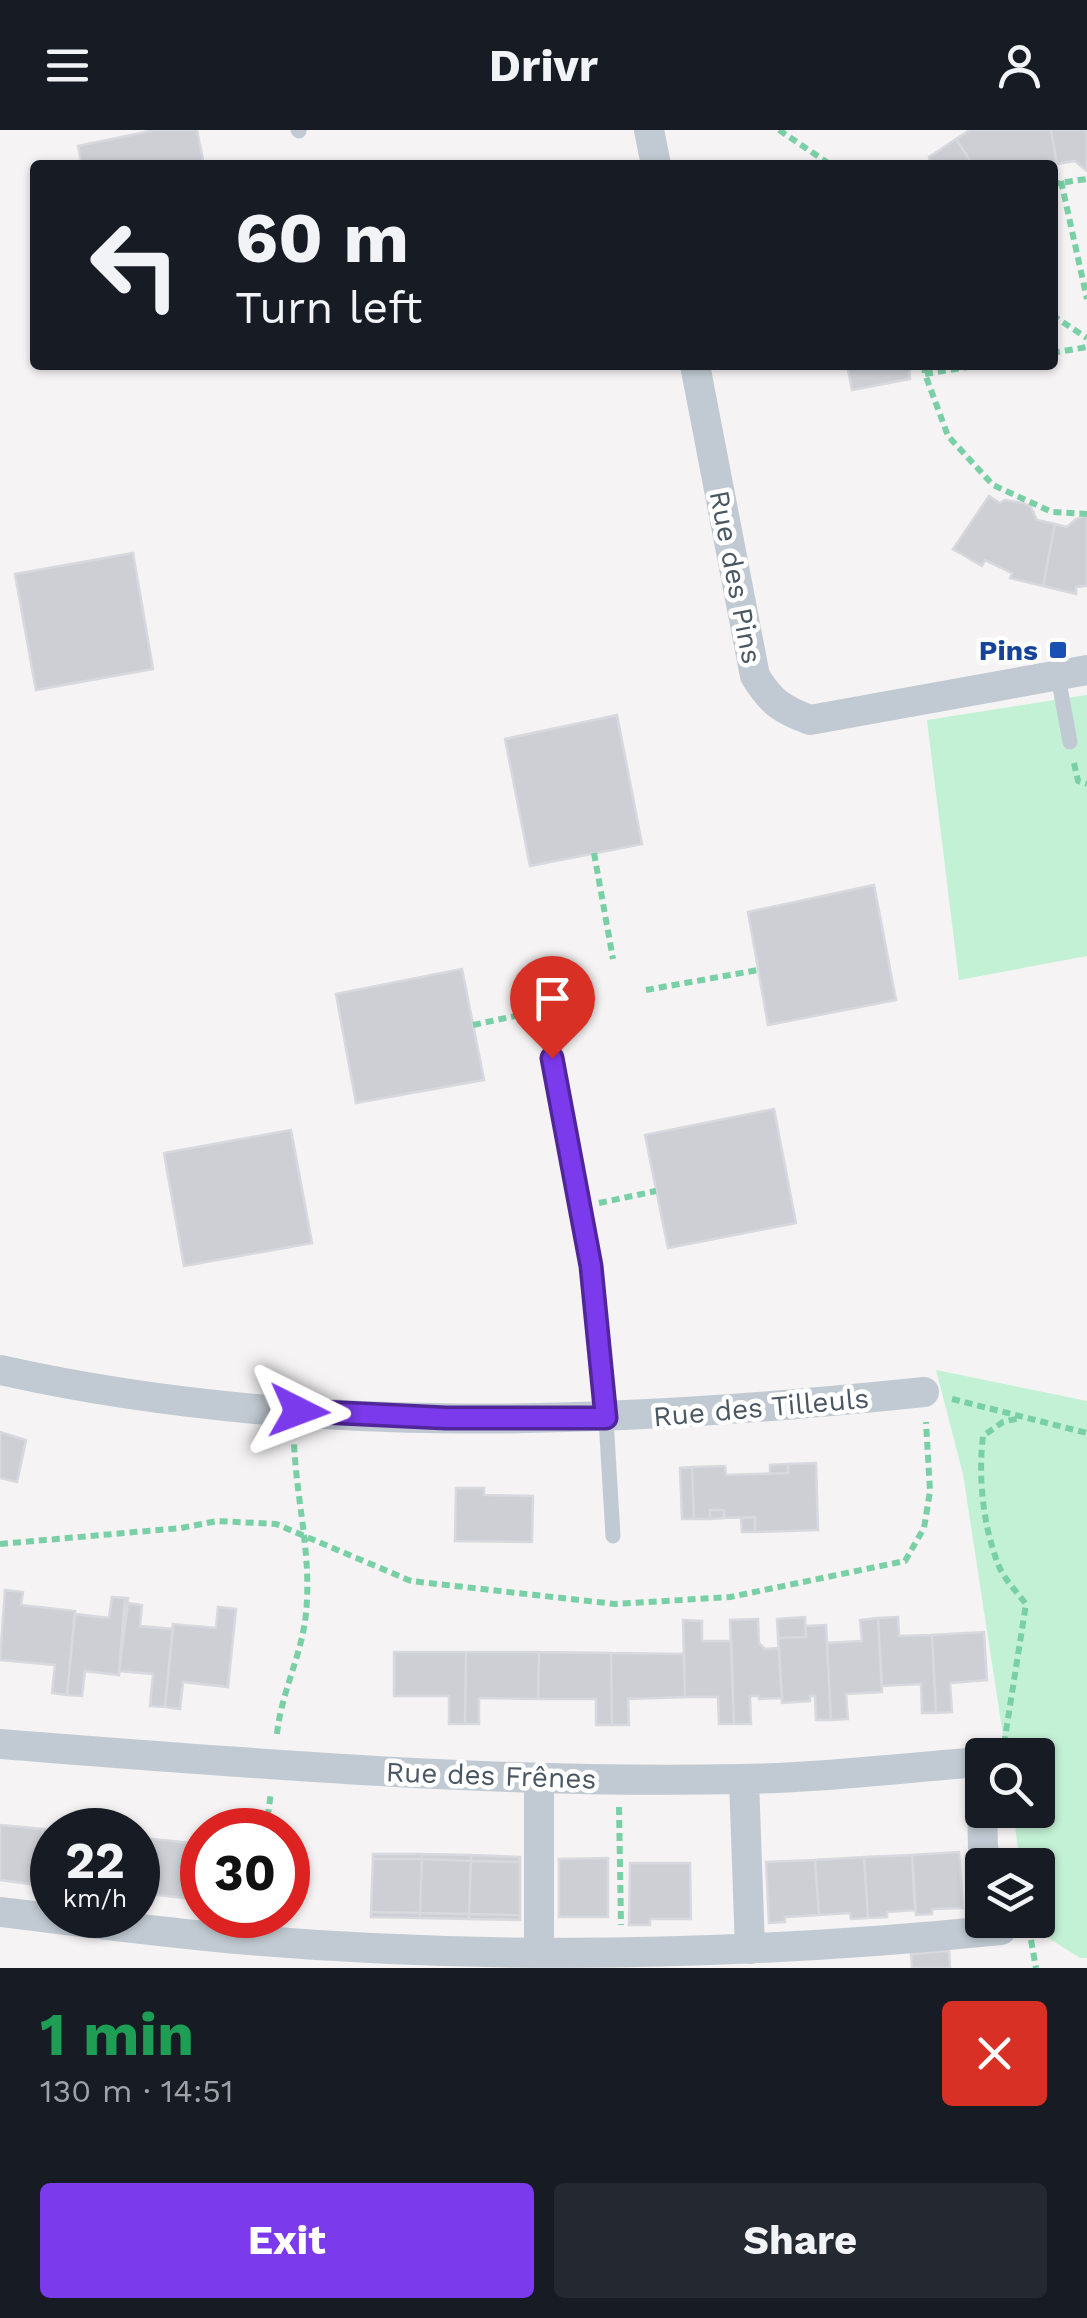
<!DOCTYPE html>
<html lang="en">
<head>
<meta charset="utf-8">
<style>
	body { margin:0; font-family:"Work Sans",sans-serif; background:#242831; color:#f1f3f6; height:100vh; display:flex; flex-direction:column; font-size:38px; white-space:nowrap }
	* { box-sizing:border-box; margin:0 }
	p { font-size:32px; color:#9ea1a6 }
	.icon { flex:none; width:55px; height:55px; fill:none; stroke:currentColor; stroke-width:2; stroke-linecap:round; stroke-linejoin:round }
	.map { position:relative; height:1838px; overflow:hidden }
	.sheet { display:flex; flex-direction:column; background:#171b24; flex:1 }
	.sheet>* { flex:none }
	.guide { position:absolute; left:30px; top:30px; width:1028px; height:210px; border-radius:10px; box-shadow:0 2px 8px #0004; background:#171b24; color:#f1f3f6; overflow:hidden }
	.buttons { position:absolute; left:965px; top:1608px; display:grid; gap:20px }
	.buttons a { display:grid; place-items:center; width:90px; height:90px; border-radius:10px; background:#171b24; box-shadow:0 2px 8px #0004; font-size:50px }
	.speed { position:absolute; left:30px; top:1678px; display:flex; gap:20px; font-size:50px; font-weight:700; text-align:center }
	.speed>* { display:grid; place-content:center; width:130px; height:130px; border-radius:50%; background:#171b24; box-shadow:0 2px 8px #0004; line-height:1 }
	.speed small { font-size:25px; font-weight:400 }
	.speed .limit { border:15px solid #d22; background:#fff; color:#111 }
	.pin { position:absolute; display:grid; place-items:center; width:85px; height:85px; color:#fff; margin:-102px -42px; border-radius:50% 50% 50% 0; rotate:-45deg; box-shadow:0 0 10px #0007 }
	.pin .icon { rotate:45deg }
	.me { position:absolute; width:110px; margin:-55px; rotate:93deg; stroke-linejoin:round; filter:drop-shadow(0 0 8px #0008) }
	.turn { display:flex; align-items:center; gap:35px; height:210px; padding:0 40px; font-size:45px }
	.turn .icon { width:130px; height:130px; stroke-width:2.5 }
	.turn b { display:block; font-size:70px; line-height:85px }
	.round { display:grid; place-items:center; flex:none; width:105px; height:105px; border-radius:10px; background:#242831 }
	.headline { display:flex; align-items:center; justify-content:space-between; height:170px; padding:0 40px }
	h1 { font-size:60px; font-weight:700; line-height:75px; color:#1e9e55 }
	.button { display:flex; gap:20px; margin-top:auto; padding:20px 40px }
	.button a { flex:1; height:115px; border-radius:10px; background:#7c3aed; color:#fff; font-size:40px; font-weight:700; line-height:115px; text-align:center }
	.button a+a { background:#242831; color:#f1f3f6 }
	header { display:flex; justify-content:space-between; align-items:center; height:130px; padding:0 40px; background:#171b24; font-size:45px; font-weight:700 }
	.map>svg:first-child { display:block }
	.green { fill:#c3f1d5 }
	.building { fill:#cdcfd5; stroke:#d7d9de; stroke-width:2.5 }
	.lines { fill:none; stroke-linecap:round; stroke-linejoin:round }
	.path { stroke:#7ad0a6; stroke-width:6; stroke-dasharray:8 5; stroke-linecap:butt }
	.service { stroke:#c1cad2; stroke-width:15 }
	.minor { stroke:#c1cad2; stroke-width:30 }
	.route-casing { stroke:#51269a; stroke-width:25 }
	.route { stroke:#7c3aed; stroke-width:18 }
	.transit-dot { fill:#1a4fb4; stroke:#fff; stroke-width:4 }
	.labels { text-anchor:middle; stroke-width:9; stroke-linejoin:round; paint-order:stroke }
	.street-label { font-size:28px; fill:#4a5661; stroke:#fff }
	.transit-label { font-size:28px; font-weight:bold; fill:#164399; stroke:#fff; text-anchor:end }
</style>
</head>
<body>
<header><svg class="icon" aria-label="menu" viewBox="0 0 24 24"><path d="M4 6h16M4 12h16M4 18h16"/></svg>Drivr<svg class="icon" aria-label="person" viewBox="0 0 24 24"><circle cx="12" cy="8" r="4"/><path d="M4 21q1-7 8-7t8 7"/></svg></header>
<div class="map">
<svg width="1087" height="1838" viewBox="0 0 1087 1838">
	<rect width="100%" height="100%" fill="#f5f3f3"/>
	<path class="green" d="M1087,565v261l-128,24 -32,-260z
		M936,1240l151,31v557h-7l-52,-33v-5h10v-55h-18l-7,-55h25v-55h-32l-43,-281z"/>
	<path class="building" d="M155,0h42l7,35h-122l-4,-19z
		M970,0h81l6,34 -84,1 -17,-26z
		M1051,0h36v41l-12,-10 -18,3z
		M956,9l17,26h-42l-2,-8z
		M847,235h62l1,14 -58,11z
		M989,366l11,7 5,-3 18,3 8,4 6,13 18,4 -12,62 -33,-8 2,-5 -27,-13 -3,6 -29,-17z
		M1087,385v71l-11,1v7l-33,-8 12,-62 12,3 9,-8z
		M133,423l20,116 -117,21 -21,-116z
		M617,585l25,129 -112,22 -25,-127z
		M874,755l22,115 -128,25 -20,-113z
		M462,839l22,111 -128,23 -20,-109z
		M774,979l22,114 -128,25 -23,-113z
		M291,1000l21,113 -128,23 -20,-113z
		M0,1302l26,8 -9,42 -17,-4z
		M816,1333l2,67 -63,2v-15l-31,1v-8h-14v9h-16l-2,-52 33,-1 1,9 62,-2v-9z
		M788,1334v9l-18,1v-9z
		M692,1337l2,52h-12l-2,-51z
		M456,1358h28v7l49,1 -1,46 -77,-1z
		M710,1380h14v8l-14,1z
		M755,1387v15h-13l-1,-14z
		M5,1460l18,2 -2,13 54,6 -8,84 -15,-2 3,-28 -55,-5z
		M112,1467l13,1 -6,77 -34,-4 -3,25 -15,-1 8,-81 34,4z
		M125,1468h3l-9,73z
		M128,1473l14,2 -2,21 33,3 -8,78 -15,-1 3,-32 -34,-3z
		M218,1477l18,2 -8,78 -45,-5 -3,27 -15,-2 8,-83 43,4z
		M805,1487l1,20 -28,1 -1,-19z
		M898,1487l1,19 33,-1 4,78h-14l-1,-29 -39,2 -4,-68z
		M878,1488l4,74 -36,2 2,25 -17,1 -4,-77 35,-2 -2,-21z
		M758,1489l1,24 6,6 14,-1 3,50 -23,1v-3h-9l1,28h-17l-4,-104z
		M683,1490l19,1v20h29l3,83h-15l-1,-27h-33z
		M826,1495l5,95h-15l-1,-24h-5v5l-28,2 -4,-65 28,-1 -1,-11z
		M984,1502l3,48 -37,3 2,29 -16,1 -4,-78z
		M394,1522h72l-1,72h-16v-28h-55z
		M466,1522h73l-1,47 -59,-1v26h-14z
		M539,1522l72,1 1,72h-16v-26h-58z
		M611,1523l73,1 1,43 -57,2 1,26h-17z
		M0,1695l43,4 -6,56 -37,-5z
		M43,1699l9,1v56l-15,-1z
		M138,1708l14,1 -4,55 -10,-1z
		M152,1709l50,5v56l-54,-6z
		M959,1722l4,56 -31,1v5l-16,1 -4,-60z
		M373,1724h49v5h-49z
		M422,1724l49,1v6l-49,-2z
		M471,1725l49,2v5l-49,-1z
		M912,1725l3,55 -28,2v5l-19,1 -4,-61z
		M864,1727l4,61 -17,1 -1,-6 -31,2 -4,-55z
		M608,1728v59h-49v-58z
		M373,1729h49l-2,54 -49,-1z
		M422,1729l49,2 -2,53 -49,-1z
		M815,1730l4,55 -34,2v5l-16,1 -3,-61z
		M471,1731l49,1v53l-51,-1z
		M630,1733h60l1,56h-41v6h-21z
		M371,1782l49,1v5l-49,-1z
		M420,1783l49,1v5l-49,-1z
		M469,1784l51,1v5l-51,-1z
		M949,1821l1,17h-38l-1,-14z"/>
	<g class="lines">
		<path class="path" d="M779,0l52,35
			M1061,51l26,118
			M1052,54l35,-5
			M1052,185l35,23
			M1052,223l35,-6
			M924,235l1,9 23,62 45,49 59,27 35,2
			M925,244l55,-9
			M1074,633l4,18 9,3
			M594,723l19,106
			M646,860l112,-20
			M473,895l98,-21
			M599,1073l57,-12
			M952,1269l135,34
			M0,1414l181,-16 36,-7 59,3 135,57 204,23 115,-7 175,-36 19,-33 6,-37 -4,-69
			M277,1604c4,-41 25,-79 29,-121 6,-58 -10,-114 -12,-171
			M1004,1614l22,-140c-9,-12 -23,-26 -28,-40 -15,-39 -20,-87 -15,-128l20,-14 17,-4
			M619,1677l2,118
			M266,1700l5,-38
			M1031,1810l5,28"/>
		<path class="service" d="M298,0l1,1
			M1058,546l12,66
			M553,928l38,208 14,136 8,134"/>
		<path class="minor" d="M649,0l7,35
			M695,235l60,311c16,26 26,33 55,44l277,-50
			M0,1240c303,68 618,54 924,22
			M0,1614c246,19 493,40 740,35 80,-1 161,-11 241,-17l2,85 4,18
			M539,1649v173
			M744,1649l6,170
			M0,1782c83,10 166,21 249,28 250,21 503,15 752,-10l-2,-10"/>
	</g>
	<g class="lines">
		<g class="route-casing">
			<path id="route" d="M299,1281l147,7h160l-15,-152 -39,-208"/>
		</g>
		<use href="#route" class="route"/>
	</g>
	<rect class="transit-dot" x="1048" y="510" width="20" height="20" rx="5"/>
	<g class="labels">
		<g class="street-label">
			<text transform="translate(736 447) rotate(79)" y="10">Rue des Pins</text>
			<text transform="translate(761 1277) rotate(-5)" y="10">Rue des Tilleuls</text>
			<text transform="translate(491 1645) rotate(2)" y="10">Rue des Frênes</text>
		</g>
		<g class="transit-label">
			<text x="1038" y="530">Pins</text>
		</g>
	</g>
</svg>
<div class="buttons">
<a><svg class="icon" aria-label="search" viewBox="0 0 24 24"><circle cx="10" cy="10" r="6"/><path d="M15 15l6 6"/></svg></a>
<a><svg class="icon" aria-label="layers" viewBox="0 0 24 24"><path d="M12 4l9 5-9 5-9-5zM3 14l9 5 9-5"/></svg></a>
</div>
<div class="speed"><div>22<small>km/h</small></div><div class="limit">30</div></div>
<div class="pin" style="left:552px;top:928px;background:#d93025"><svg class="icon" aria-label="arrive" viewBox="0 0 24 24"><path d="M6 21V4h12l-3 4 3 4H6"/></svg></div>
<svg class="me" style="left:299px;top:1281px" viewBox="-20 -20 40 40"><path d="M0-17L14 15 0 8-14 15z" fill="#7c3aed" stroke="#fff" stroke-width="4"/></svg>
<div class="guide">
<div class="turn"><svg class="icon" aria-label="left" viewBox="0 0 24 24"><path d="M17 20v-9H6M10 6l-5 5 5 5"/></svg><div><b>60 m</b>Turn left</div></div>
</div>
</div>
<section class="sheet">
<div class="headline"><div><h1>1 min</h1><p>130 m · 14:51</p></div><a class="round" style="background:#d93025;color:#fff"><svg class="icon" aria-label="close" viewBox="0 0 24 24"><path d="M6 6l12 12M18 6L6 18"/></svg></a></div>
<div class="button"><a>Exit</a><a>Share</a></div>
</section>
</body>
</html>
